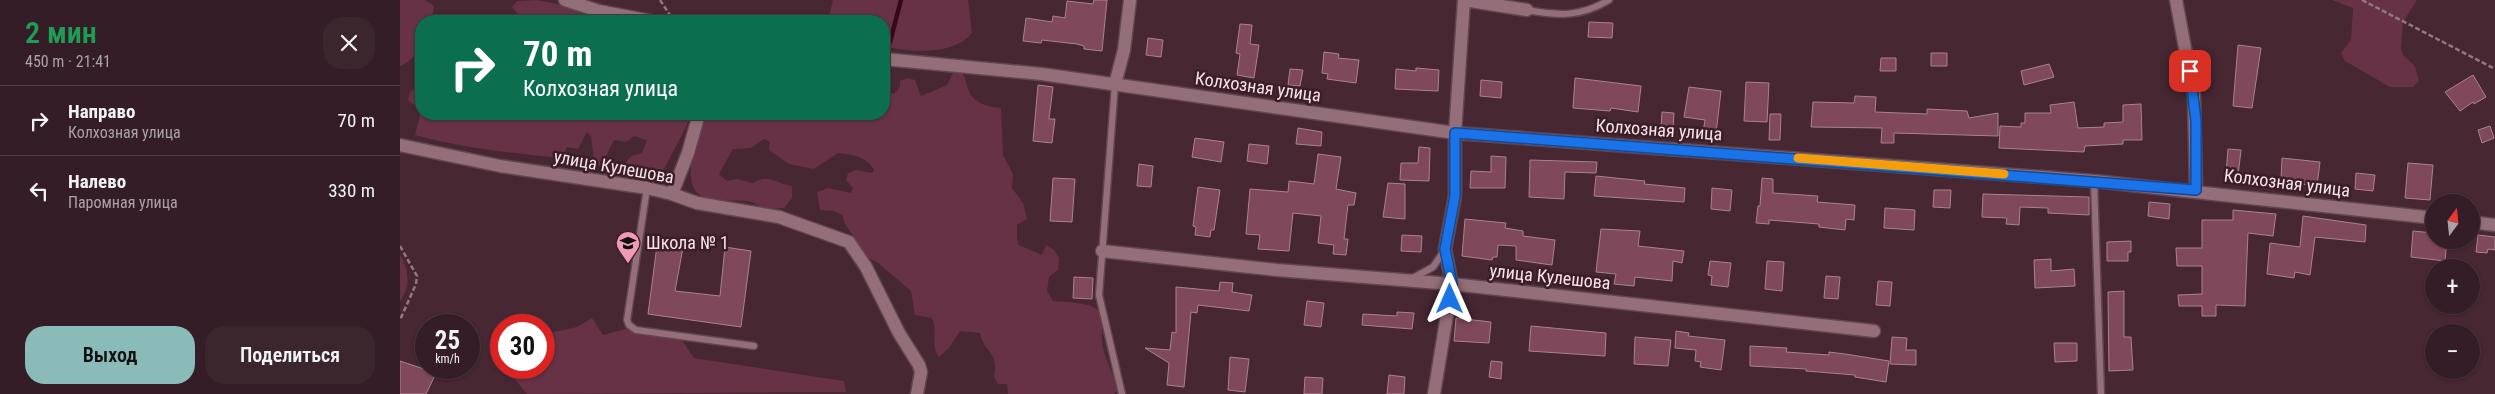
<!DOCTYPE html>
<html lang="ru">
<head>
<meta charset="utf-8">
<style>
	body { margin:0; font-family:"Roboto Condensed",sans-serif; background:#3c262e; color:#f1f3f6; height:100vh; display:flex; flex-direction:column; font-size:19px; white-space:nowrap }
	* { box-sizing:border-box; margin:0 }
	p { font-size:16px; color:#a9a2a7 }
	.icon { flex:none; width:28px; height:28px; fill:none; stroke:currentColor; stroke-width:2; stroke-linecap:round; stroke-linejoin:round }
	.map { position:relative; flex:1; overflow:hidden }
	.details { display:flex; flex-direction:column; background:#341d26; width:400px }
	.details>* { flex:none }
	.guide { position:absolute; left:15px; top:15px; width:475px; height:105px; border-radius:20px; box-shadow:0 1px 4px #0004,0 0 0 1px #4e3b43; background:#0b6e4f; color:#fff; overflow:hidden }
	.needle { width:32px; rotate:15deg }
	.tools { position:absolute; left:2025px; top:194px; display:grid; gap:10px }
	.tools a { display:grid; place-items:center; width:55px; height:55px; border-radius:50%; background:#341d26; box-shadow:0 1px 4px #0004,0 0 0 1px #4e3b43; font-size:25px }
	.speed { position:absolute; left:15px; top:314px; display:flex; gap:10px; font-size:25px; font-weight:700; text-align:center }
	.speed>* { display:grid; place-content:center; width:65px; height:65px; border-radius:50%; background:#341d26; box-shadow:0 1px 4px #0004,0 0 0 1px #4e3b43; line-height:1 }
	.speed small { font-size:12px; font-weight:400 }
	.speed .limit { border:8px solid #d22; background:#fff; color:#111 }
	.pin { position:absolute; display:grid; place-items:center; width:42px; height:42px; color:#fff; margin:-21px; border-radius:10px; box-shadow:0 2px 8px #0006 }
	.me { position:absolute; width:55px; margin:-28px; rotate:0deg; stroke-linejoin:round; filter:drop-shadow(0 0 4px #0008) }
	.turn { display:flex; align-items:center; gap:18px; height:105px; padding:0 25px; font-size:22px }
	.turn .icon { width:65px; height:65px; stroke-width:2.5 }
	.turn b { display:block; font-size:35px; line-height:42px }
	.round { display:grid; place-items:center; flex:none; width:52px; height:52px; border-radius:20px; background:#3c262e }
	.summary { display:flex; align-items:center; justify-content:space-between; height:85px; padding:0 25px }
	h1 { font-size:30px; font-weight:600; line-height:38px; color:#1e9e55 }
	.action { display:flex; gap:10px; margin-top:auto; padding:10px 25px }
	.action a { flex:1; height:58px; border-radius:20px; background:#8bbbb9; color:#111; font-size:20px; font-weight:600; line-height:58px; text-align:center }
	.action a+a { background:#3c262e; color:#f1f3f6 }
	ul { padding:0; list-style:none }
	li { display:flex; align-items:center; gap:15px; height:70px; padding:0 25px; border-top:1px solid #4e3b43 }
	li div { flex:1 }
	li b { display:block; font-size:19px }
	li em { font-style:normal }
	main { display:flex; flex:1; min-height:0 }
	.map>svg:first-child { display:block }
	.green { fill:#673245 }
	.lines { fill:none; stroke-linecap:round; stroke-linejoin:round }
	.stream { stroke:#39071d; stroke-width:4.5 }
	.building { fill:#80485b; stroke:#a8838e }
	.lane-casing { stroke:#614650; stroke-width:9 }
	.street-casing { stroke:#614650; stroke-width:15 }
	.path { stroke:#927880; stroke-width:2.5; stroke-dasharray:5 2.5; stroke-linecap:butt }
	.lane { stroke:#946f7a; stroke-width:6 }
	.street { stroke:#946f7a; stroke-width:12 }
	.route-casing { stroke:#114b97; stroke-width:12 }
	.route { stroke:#1a73e8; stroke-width:9 }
	.slow { stroke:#f59e0b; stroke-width:9 }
	.labels { text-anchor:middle; stroke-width:5; stroke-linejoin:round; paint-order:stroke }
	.street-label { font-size:18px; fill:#f9e4ea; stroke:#3b1e28 }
	.poi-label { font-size:18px; fill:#f9e4ea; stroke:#3b1e28; text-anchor:start }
</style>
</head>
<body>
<main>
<section class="details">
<div class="summary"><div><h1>2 мин</h1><p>450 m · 21:41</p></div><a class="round"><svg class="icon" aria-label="close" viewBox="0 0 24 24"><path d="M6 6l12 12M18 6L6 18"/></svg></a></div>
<ul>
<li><svg class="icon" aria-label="right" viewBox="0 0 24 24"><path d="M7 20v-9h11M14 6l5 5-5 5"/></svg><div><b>Направо</b><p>Колхозная улица</p></div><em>70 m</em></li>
<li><svg class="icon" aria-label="left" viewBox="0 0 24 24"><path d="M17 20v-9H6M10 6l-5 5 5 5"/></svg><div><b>Налево</b><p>Паромная улица</p></div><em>330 m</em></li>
</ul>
<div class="action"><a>Выход</a><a>Поделиться</a></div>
</section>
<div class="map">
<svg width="2095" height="394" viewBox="0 0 2095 394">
	<rect width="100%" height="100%" fill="#462732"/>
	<path class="green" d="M0,0h25l9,6 -3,15h-10c0,20 -1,37 -21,45z
		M137,0l20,4 43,17h-97l2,-2 8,1 5,-6 -6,-7 5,-6z
		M433,0h135l4,33c-21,24 -59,18 -88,14v-26h-56z
		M1932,0h85l-14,22 -2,26 2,7 12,11 4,15 -6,6h-23l-45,-26 -4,-8 10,-13 2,-32z
		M561,72c6,7 4,11 8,19 5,13 20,16 32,17l2,47 10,19 -1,14 11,15 4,16 -10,6v13l2,7 23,10 4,-10 8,5 5,8 -1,12 -9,7 -2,14 6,10c11,1 42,1 47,12 4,9 1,19 2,28 1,15 12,33 16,48l-4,5h-106l-1,-10h-9l-4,-7c5,-27 -9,-22 -14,-44l-20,-2 -11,17 -10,9c-9,-12 -1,-26 -7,-39l-17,-3 -4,-24 -34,-29 -9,-4 -23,-34 -3,-9 -8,-4 -14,-1 -3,-18 11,-4 23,5 2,-5 -7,-8 2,-7 8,-3 16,3 2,-3c-8,-14 -21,-15 -36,-17l-24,16 -25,-5 -20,-14 1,-8 -6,-3 -13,9 -18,1 -14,25 8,7 10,-2 16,4c14,-10 24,1 39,3v12l-8,10c-7,0 -17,1 -23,-1 -5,-2 -9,-6 -14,-6 -14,-1 -31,1 -45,-5 -24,-10 -3,-65 2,-82h180v-26l10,6 6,-7v-6l8,-3 7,2 6,16 26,-11 6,-12z
		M11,90l10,2v22h269l-3,11 -24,46 -36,4 -13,-1 2,-11 9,1 6,-8 11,-3 5,-13 -13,-4 -8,6 -12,-2 -12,25 -7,2 -4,-30 -4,-5 -9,17 -11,-2 -6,11c-49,-5 -99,-10 -146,-23l6,-24 -13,-11z
		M0,255c9,15 11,31 0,46z
		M192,318l11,17 26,-7 50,8 15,22 150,23 2,11 -319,2 -19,-23 1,-3h35v-34l33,-7z"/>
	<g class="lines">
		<path class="stream" d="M490,42l11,-42"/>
	</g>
	<path class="building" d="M694,0h13l-5,51 -18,-2v-3l-7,-2 -35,-4 -1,3 -18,-2 3,-23 26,4 1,-6 12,2 2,-17 26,3z
		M1189,22l24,1 -1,15 -24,-1z
		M840,24l12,1 -2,19 9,1 -5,33 -17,-3 3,-21 -4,-1z
		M748,38l15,2 -2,17 -15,-2z
		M1838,45l23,3 -9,60 -19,-2z
		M924,52l15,2 -1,4 21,2 -3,23 -29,-4 1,-5 -6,-1z
		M1531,53h16v13h-16z
		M1481,58h15v13h-16z
		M1649,64l5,13 -30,8 -3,-14z
		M1016,68l23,2 -1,21 -43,-2 1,-20 20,2z
		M890,69l13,1 -3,16 -12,-1z
		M2073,75l13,22 -12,7 -1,-2 -13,9 -15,-19z
		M1175,78l66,8 -3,26 -27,-4 -1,3 -37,-3z
		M1081,80l21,2 -1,16 -21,-2z
		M1346,82l23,1 -2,39 -23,-1z
		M638,85l15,2 -4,32h6l-3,24 -19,-2z
		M1289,87l32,4 -5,43 -13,-2 2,-12 -21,-3z
		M1455,96l21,1 -1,15 52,2v-5l40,2 2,7 29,-5v23l-104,-3v10h-13l1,-15 -71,-1 2,-25 41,1z
		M1674,102l4,26 26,-1v-4l19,-1v-17l18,-1 1,36h-19v4l-38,2 -1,6 -85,-4 1,-22 21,1v-4h4v-10h26l-1,-8z
		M1262,112l12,1 -1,16 -12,-1z
		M1370,114h11l-1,26h-11z
		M2090,126l4,12 -12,5 -4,-13z
		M898,128l24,4 -1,14 -25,-2z
		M795,138l29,4 -3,20 -29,-5z
		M849,144l20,2 -2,18 -20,-3z
		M1019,147l11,1 -1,33 -29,-1 1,-17h17z
		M1828,149l13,1 -3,26 -12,-2z
		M918,154l23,3 -5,32 20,4 -2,12h-6l-4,34h4l-2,16 -13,-1 1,-9 -16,-2 3,-27 -28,-3 -4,38 -31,-2 2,-14 -14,-1 4,-45 38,3 1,-11 25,3z
		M1091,156l15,1 -1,31h-35l1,-17 20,1z
		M1882,158l38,4 -3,24 -16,-2 1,-4 -21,-1z
		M1130,160l67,2 -1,11 -31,-1 -1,27 -35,-2z
		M2008,163l25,2 -3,35 -25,-2z
		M739,164l14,2 -2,21 -14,-1z
		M1956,173l19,2 -2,16 -18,-2z
		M1196,176l49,5 -1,3 41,4 -1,14 -90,-6z
		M653,178l22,1 -3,43 -22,-1z
		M1362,178l11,1v14l45,3 -1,6 38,3 -1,15 -8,-1 -1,11 -26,-3v-3l-50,-4v4l-13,-1 2,-17h2z
		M988,183l17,1v35l-22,-2z
		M798,187l22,3 -6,40h-3l-1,7 -15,-2 1,-8 -3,-1z
		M1312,188l20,2 -2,21 -19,-2z
		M1534,190h17l-1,18 -17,-1z
		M1583,194l106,3v18l-41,-2v-5l-28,-1 -1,18 -13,-1 1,-6 -25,-1z
		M1749,202l21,2 -1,15 -21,-3z
		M1485,208l30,2 -1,20 -30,-2z
		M1833,210l43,4 -3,22 -25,-3 -3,73 -29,-1v11h-14v-10h-23l-1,-11 24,-1v-28h-25l-1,-18h26v-28h31z
		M1903,216l63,9 -1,17 -50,-5 -5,38 -15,-3 -1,6 -27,-4 3,-31 30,4z
		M1065,219l41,4 -1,5 18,3v5l32,4 -3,25 -36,-5v-14l-18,-1 -1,12h-4l-1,3 -30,-4z
		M1201,229l39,2 -2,15 46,5 -2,12 -9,-2 -1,20 -37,-4 -1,9 -20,-2 2,-10 -20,-2z
		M2013,231l21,2v7h13l-2,21 -34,-4z
		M1002,235l20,1 -1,16 -20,-1z
		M2078,235l17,2v13l-7,-1 -1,4 -11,-1z
		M258,238l26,4 -9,49 45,5 5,-49 26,4 -10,76 -93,-13z
		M1731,241v11h-3v9h-21v-19z
		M1651,259v12l23,-2 1,17 -40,2 -1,-28z
		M1310,261l21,2 -3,24 -17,-2 1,-9 -4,-1z
		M1367,261l17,1 -2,29 -17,-2z
		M1426,276l14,1 -2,22 -14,-1z
		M674,277l19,1 -1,21 -19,-1z
		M1478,281l14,1 -2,24 -14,-1z
		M820,282l13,1 -1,9 20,3 -3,16 -51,-6 -1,8 -6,-1 -7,75 -17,-2 2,-22 -24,-15 25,2 2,-18 4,1v-46l43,4z
		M1724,291v46h7l2,33 -24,1 -1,-79z
		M907,301l17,2 -3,24 -17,-2z
		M997,312l17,1 -2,16 -50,-4 1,-11 34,2z
		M1056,318l35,4 -2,21 -35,-2z
		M1131,326l75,7 -1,23 -76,-5z
		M1276,331l13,2 -1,3 37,4 -4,30 -21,-3 1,-5 -6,-1 1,-11 -21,-2z
		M1235,337l36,3 -3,26 -34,-2z
		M1492,337l15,1 -1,12h10v15l-26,-1z
		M1654,343h23v18l-22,1z
		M1350,346l37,2 -1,4 43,3v-3l16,2 44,7 -3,21 -31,-5v-2l-49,-4v-2l-56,-3z
		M830,357l19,2 -4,33 -17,-2z
		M0,361l36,12 -10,21h-26z
		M1091,361l11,1 -1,17 -12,-2z
		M989,375l16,2 -1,17h-17z
		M905,377l18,1 -1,16h-18z"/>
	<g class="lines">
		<g class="lane-casing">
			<path id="lane" d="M1127,10c33,6 53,7 82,-10
				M715,84l-16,211 23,99
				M1694,181l7,213
				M247,188l-20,132 2,5 7,5 118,16
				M1013,278l20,-11 11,-16"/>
		</g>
		<g class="street-casing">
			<path id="street" d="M165,0l34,11 52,10
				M1064,0l63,10
				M1776,0l18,96 2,94
				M484,59l158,15 413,59 639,48 340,37
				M715,84l9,-34 6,-50
				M0,145l100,21 147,22 25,6 25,9 82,14 70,25 17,25 33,66 20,32 2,7 -4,22
				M272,194l16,-41 11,-39
				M2071,222l24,3
				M702,251l175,19 175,14 422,47
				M1034,394l18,-110 -7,-35 10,-53v-63l9,-133"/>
		</g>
		<path class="path" d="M260,0l14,21
			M1962,0l133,69
			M0,246l17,30 -1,8 -16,36"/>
		<use href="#lane" class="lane"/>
		<use href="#street" class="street"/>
	</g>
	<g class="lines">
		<g class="route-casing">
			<path id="route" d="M1050,299l2,-15 -7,-35 10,-53v-63l741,57v-69l-6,-50"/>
		</g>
		<use href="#route" class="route"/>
		<path class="slow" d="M1398,158l206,16"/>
	</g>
	<defs>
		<g id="school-pin" transform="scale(1.25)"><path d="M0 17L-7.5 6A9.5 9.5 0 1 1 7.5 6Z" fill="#f09ab6" stroke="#3b1e28"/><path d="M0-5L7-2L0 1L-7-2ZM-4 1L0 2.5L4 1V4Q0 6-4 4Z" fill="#111"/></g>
	</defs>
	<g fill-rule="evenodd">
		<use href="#school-pin" x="228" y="243"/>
	</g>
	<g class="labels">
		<g class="street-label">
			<text transform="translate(858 87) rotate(8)" y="6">Колхозная улица</text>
			<text transform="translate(1259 130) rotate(4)" y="6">Колхозная улица</text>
			<text transform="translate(214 167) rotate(10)" y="6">улица Кулешова</text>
			<text transform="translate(1887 183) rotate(7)" y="6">Колхозная улица</text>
			<text transform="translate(1150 277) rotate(6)" y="6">улица Кулешова</text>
		</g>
		<g class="poi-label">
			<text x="246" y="249">Школа № 1</text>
		</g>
	</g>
</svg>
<div class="tools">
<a><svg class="needle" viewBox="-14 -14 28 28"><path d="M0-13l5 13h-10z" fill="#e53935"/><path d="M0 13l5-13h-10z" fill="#a9a2a7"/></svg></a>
<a>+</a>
<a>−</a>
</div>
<div class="speed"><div>25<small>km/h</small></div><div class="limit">30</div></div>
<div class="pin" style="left:1790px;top:71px;background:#d93025"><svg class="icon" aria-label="arrive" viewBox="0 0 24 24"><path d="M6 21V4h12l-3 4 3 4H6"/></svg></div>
<svg class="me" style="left:1050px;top:299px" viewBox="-20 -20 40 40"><path d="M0-17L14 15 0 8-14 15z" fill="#1a73e8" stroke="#fff" stroke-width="4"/></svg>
<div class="guide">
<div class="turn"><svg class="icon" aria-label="right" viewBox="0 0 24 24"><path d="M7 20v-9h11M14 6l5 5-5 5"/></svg><div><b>70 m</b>Колхозная улица</div></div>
</div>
</div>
</main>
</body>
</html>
